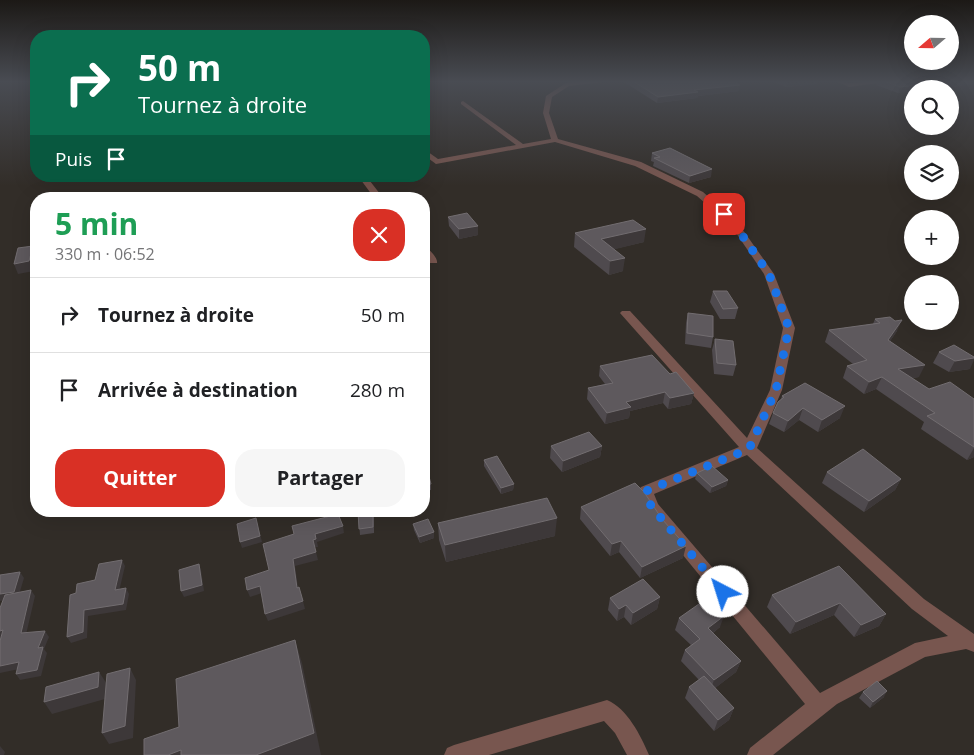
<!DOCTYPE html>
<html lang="fr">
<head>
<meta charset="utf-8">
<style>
	body { margin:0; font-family:"Open Sans",sans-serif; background:#f6f6f6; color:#202124; height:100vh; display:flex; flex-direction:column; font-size:19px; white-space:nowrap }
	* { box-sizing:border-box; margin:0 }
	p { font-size:16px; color:#757577 }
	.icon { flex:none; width:28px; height:28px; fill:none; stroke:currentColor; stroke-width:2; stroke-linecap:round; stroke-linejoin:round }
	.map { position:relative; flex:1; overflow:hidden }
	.details { position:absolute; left:30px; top:192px; width:400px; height:325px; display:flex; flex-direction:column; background:#fff; border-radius:20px; box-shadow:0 5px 20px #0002 }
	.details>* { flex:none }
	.guide { position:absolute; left:30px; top:30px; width:400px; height:152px; border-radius:20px; box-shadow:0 5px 20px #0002; background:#0b6e4f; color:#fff; overflow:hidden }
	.needle { width:32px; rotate:250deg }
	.tools { position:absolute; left:904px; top:15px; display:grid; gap:10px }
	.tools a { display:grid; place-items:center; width:55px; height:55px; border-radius:50%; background:#fff; box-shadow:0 5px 20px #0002; font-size:25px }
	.pin { position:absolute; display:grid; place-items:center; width:42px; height:42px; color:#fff; margin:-21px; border-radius:10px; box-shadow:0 2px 8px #0006 }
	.me { position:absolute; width:55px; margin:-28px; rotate:320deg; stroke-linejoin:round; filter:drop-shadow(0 0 4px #0008) }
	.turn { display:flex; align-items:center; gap:18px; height:105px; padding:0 25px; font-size:22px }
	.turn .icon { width:65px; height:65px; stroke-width:2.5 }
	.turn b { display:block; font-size:35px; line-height:42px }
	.then { display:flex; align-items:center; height:48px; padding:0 25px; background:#0003; gap:10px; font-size:19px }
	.round { display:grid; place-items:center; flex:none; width:52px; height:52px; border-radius:20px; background:#f6f6f6 }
	.headline { display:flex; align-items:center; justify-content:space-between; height:85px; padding:0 25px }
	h1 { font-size:30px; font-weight:700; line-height:38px; color:#1e9e55 }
	.cta { display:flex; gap:10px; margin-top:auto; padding:10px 25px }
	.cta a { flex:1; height:58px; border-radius:20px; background:#d93025; color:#fff; font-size:20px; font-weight:700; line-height:58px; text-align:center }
	.cta a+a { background:#f6f6f6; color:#202124 }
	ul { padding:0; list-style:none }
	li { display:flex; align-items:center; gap:15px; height:75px; padding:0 25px; border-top:1px solid #e0e0e0 }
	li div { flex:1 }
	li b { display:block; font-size:19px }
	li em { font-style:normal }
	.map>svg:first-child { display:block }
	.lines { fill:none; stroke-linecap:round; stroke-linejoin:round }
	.minor { fill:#78564f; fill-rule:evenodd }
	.wall { fill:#4f4a4e }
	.shaded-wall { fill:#3d3839 }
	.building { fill:#5e595d; stroke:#726d70 }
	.route { stroke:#1a73e8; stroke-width:9; stroke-dasharray:0 16.2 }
</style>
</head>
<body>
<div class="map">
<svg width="974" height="755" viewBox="0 0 974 755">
	<rect width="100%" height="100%" fill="#322d28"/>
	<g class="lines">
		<path class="minor" d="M587,81h24l-42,5 -17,11 -3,16 9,26 83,23 62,30 35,31 36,51 21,54 -13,62 -25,58 167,151 50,35v18l-8,-3 -41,8 -88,47 -64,51h-26l3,-7 55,-44 -159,-194 -8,-19 3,-4 98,-40 -119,-134 2,-2h8l117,127 23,-48 13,-62 -19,-54 -32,-47 -35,-31 -62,-30 -80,-24 -119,22 -12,-9v-6l14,10 78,-14 -55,-41v-2l2,-1 60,43 28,-5 -8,-26 3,-17 20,-13zM747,455l165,154 36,27 -33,7 -95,50 -162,-189 -4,-10z
			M836,81l14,2 42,-2 -43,6z
			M358,176h8l18,23h-9z
			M424,247c5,1 14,11 13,16h-8l-5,-7z
			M607,700c20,8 34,36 42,55h-22l-12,-22 -11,-12 -115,34h-45l3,-7 7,-3z"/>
	</g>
	<path class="wall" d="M625,81h108l6,10 -41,5 -1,2 -40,5 -33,-21z
		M772,81h52l-7,1 -1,2 -30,3z
		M878,81h96v3l-38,5h-24l-14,4 -22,-8z
		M652,153l59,24 -22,6 -36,-17 1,-4 -3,-1z
		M448,217l30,18 -19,4 -10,-13z
		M575,233l69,9 -30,7 9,22 -14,4 -35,-28z
		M713,291l25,17 -3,11h-15l-10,-17z
		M688,313l25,24 -2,11 -26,-4 1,-21z
		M875,319l22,12 -7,10 29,36 -7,1 17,11 45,10v58l-7,3 -46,-31 3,-7 -48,-33 -12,5 -21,-16 4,-12 6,-2 -28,-22 4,-12 44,-6z
		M715,339l21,26 -3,11 -19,-2 -2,-24z
		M939,352l31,17 -21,3 -16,-9z
		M600,366l70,8 24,19 -3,11 -23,5 -5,-6 -33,8 -1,7 -24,6 -18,-25 1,-11 17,-4 -6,-8z
		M782,396l58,22 -22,14 -19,-12 -15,12 -15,-8 4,-11 8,-14z
		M551,446h51l-2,11 -38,15 -12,-14z
		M424,458l7,26v6l-7,1z
		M484,460l30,24 -1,6 -12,4 -17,-28z
		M827,472l74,7 -6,11 -31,22 -42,-29z
		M697,473l31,7 -2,6 -16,7 -15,-14z
		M581,507l102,51 -43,20 -21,-26 -9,4 -30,-37z
		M275,511h16l-1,5h-14z
		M358,511h16v22l-14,2z
		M438,523l117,13 -109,26 -7,-22z
		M413,524l21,8v6l-14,5 -6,-13z
		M815,576l71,38 -7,12 -25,11 -20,-22 -44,19 -23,-27 5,-12z
		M660,597l-3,12 -26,16 -7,-8 -7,4 -9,-11 2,-12z
		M679,618l41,9 -7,6 28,28 -5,11 -21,16 19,20 -5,12 -15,11 -29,-33 4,-11 10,-7 -18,-19 4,-11 6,-5 -16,-15z
		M863,692l21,5 -14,11 -11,-10z"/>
	<path class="shaded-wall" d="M788,81h36l-7,1 -1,2 -30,3z
		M952,81h22v3l-38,5h-24v3l-14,1 2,-6z
		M740,85l-1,6 -41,5 -1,2 -40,5 1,-6 36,-7z
		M712,169l-1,8 -22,6 1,-7z
		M478,226v9l-19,4v-10z
		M646,229l-2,13 -44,11 1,-14z
		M33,246l3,8v6l-2,11 -16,3 -4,-10z
		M625,258l-2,13 -14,4 1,-14z
		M902,320l-5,11 -14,21 5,-12z
		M974,358v2l-4,9 -21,3 6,-11z
		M925,365l-6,12 -26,4 5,-12z
		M882,377l-6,12 -12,5 5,-12z
		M665,392l-2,11 -33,8 -1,7 -24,6 2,-11 19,-11z
		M694,393l-3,11 -23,5 2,-11z
		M845,406l-5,12 -22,14 4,-12z
		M803,408l-4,12 -15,12 4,-11z
		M602,446l-2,11 -38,15 1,-11z
		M974,448v9l-7,3z
		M901,479l-6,11 -31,22 5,-11z
		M728,480l-2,6 -16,7 2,-6z
		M514,484l-1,6 -12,4v-6z
		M256,518l6,24 -20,6 -2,-6z
		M557,518l-2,18 -109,26 -1,-17z
		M343,526l1,7 -27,9 1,5h-3l-2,-7 2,-6z
		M434,532v6l-14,5 -1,-6z
		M621,541l-2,11 -9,4 2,-12z
		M686,546l-3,12 -43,20 2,-11z
		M316,552l2,8 -23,6 4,29 -2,-7 -4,-29z
		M122,560l3,6 -7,30 -3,-6z
		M199,564l2,6 3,21 -20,6 -3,-6z
		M20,572l4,6 -6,20 -18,3v-7z
		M260,586l2,7 -12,4 -3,-7z
		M126,588l3,6 -3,16 -38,6 -1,22 -16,5 -4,-6 17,-27z
		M31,590l4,6 -10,43 -4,-6z
		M660,597l-3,12 -26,16 2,-12z
		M303,601l2,8 -37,12 -3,-7z
		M840,603l-6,12 -44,19 6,-12z
		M626,605l-2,12 -7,4 2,-12z
		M886,614l-7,12 -25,11 7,-12z
		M724,616l-4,11 -16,13 4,-12z
		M3,630l4,6 -7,2v-7z
		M45,631l4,6 -5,12 3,4 -6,23 -21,4 -4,-6 22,-26z
		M295,640l7,23 19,92h-65z
		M741,661l-5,11 -26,20 4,-12z
		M19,662l5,6 -24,5v-7z
		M130,668l6,12 -3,58 -24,6 -7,-11z
		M99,672l8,12 -2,15 -53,15 -8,-12z
		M887,691l-3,6 -14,11 3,-6z
		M734,708l-5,12 -15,11 4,-11z
		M0,746l5,6 -1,3h-4z
		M181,750l3,5h-16z"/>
	<path class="building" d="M633,81h99l8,4 -46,5 4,2 -40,5z
		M884,81h68l-52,6z
		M670,148l42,21 -22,7 -36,-18 6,-1 -8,-4z
		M467,213l11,13 -19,3 -11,-12z
		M633,220l13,9 -45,10 24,19 -15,3 -35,-28z
		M33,246l-4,15 -15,3 4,-16z
		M713,291h14l11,17 -15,1z
		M688,313l25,3v21l-26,-4z
		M890,317l5,4 7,-1 -14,20 37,25 -27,4 31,20 21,-7 24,17v48l-47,-31 8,-3 -53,-36 -13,5 -22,-16 20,-6 -38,-30 51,-7 -5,-4z
		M715,339l18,2 3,24 -19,-2z
		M954,345l20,12v1l-19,3 -16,-9z
		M652,355l18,19 6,-2 18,21 -24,5 -5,-6 -39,10 5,5 -24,6 -19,-25 25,-5 -13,-17z
		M805,383l40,23 -23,14 -19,-12 -15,13 -15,-8 5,-11 6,-5 -2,-1z
		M589,432l13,14 -39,15 -12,-15z
		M863,449l38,30 -32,22 -42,-29z
		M497,456l17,28 -13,4 -17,-28z
		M424,458l7,26 -7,1z
		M712,466l16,14 -16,7 -15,-14z
		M635,483l9,9 18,27 24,27 -44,21 -21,-26 -9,3 -31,-37z
		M547,498l10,20 -112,27 -7,-22z
		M358,511h15v16l-14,2z
		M338,514l5,12 -28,8 1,5 -3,1 3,12 -23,7 4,29 2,-1 4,14 -38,13 -5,-28 -13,4 -2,-12 24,-8 -6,-26 31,-10 -2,-8z
		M256,518l4,18 -20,6 -3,-18z
		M428,519l6,13 -15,5 -6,-13z
		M122,560l-7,30 11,-2 -3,16 -39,6 -1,22 -16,5 3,-42 6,-2 1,-9 18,-4 4,-16z
		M199,564l3,21 -21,6 -2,-21z
		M839,566l47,48 -25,11 -21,-22 -44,19 -24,-27z
		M20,572l-6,20 -14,2v-19z
		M643,579l17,18 -27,16 -7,-8 -7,4 -9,-11z
		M31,590l-10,43 24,-2 -7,17 5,-1 -6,23 -21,4 3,-12 -19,4v-25l3,-11 -3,1v-23l5,-13z
		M706,599l18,17 -16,12 33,33 -27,19 -29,-30 15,-11 -21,-21z
		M295,640l19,93 -58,22h-75v-5l-13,5h-24v-16l35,-12 -3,-48z
		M130,668l-5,58 -23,7 5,-59z
		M99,672l-1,15 -54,15 2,-15z
		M704,676l30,32 -16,12 -29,-33z
		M877,681l10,10 -14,11 -10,-10z"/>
	<linearGradient id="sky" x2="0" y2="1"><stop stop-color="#1c1916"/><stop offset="0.44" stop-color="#494c53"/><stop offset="1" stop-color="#494c53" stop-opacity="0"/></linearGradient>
	<rect width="974" height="186" fill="url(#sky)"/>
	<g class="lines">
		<path class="route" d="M723,592l-72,-86 -5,-15 103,-42 27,-59 13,-62 -20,-54 -34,-49 -11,-11"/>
	</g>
</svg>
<div class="tools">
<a><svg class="needle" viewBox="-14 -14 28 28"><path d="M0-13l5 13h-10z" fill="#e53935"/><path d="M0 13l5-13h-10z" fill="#757577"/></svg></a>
<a><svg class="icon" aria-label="search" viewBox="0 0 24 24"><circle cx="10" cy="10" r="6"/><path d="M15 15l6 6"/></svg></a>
<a><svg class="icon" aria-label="layers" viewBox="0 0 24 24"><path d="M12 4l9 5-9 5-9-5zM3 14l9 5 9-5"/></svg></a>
<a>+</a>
<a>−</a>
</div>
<div class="pin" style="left:724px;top:214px;background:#d93025"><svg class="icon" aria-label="arrive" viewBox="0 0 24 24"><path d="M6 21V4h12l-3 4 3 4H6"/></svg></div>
<svg class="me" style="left:723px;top:592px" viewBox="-20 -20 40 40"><circle r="19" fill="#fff"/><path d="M0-13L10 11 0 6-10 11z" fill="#1a73e8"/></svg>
<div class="guide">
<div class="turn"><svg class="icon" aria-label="right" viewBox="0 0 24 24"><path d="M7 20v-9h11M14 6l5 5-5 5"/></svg><div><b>50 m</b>Tournez à droite</div></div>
<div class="then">Puis<svg class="icon" aria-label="arrive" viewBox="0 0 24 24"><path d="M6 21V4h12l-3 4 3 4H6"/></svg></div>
</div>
<section class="details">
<div class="headline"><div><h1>5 min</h1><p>330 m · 06:52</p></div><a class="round" style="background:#d93025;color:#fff"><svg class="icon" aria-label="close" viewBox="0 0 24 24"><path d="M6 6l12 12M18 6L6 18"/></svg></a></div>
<ul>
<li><svg class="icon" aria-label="right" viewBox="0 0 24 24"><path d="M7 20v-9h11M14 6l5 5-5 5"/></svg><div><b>Tournez à droite</b></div><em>50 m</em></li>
<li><svg class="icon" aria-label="arrive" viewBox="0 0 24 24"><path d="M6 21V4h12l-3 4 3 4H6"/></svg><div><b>Arrivée à destination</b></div><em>280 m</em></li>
</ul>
<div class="cta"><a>Quitter</a><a>Partager</a></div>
</section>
</div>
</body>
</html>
